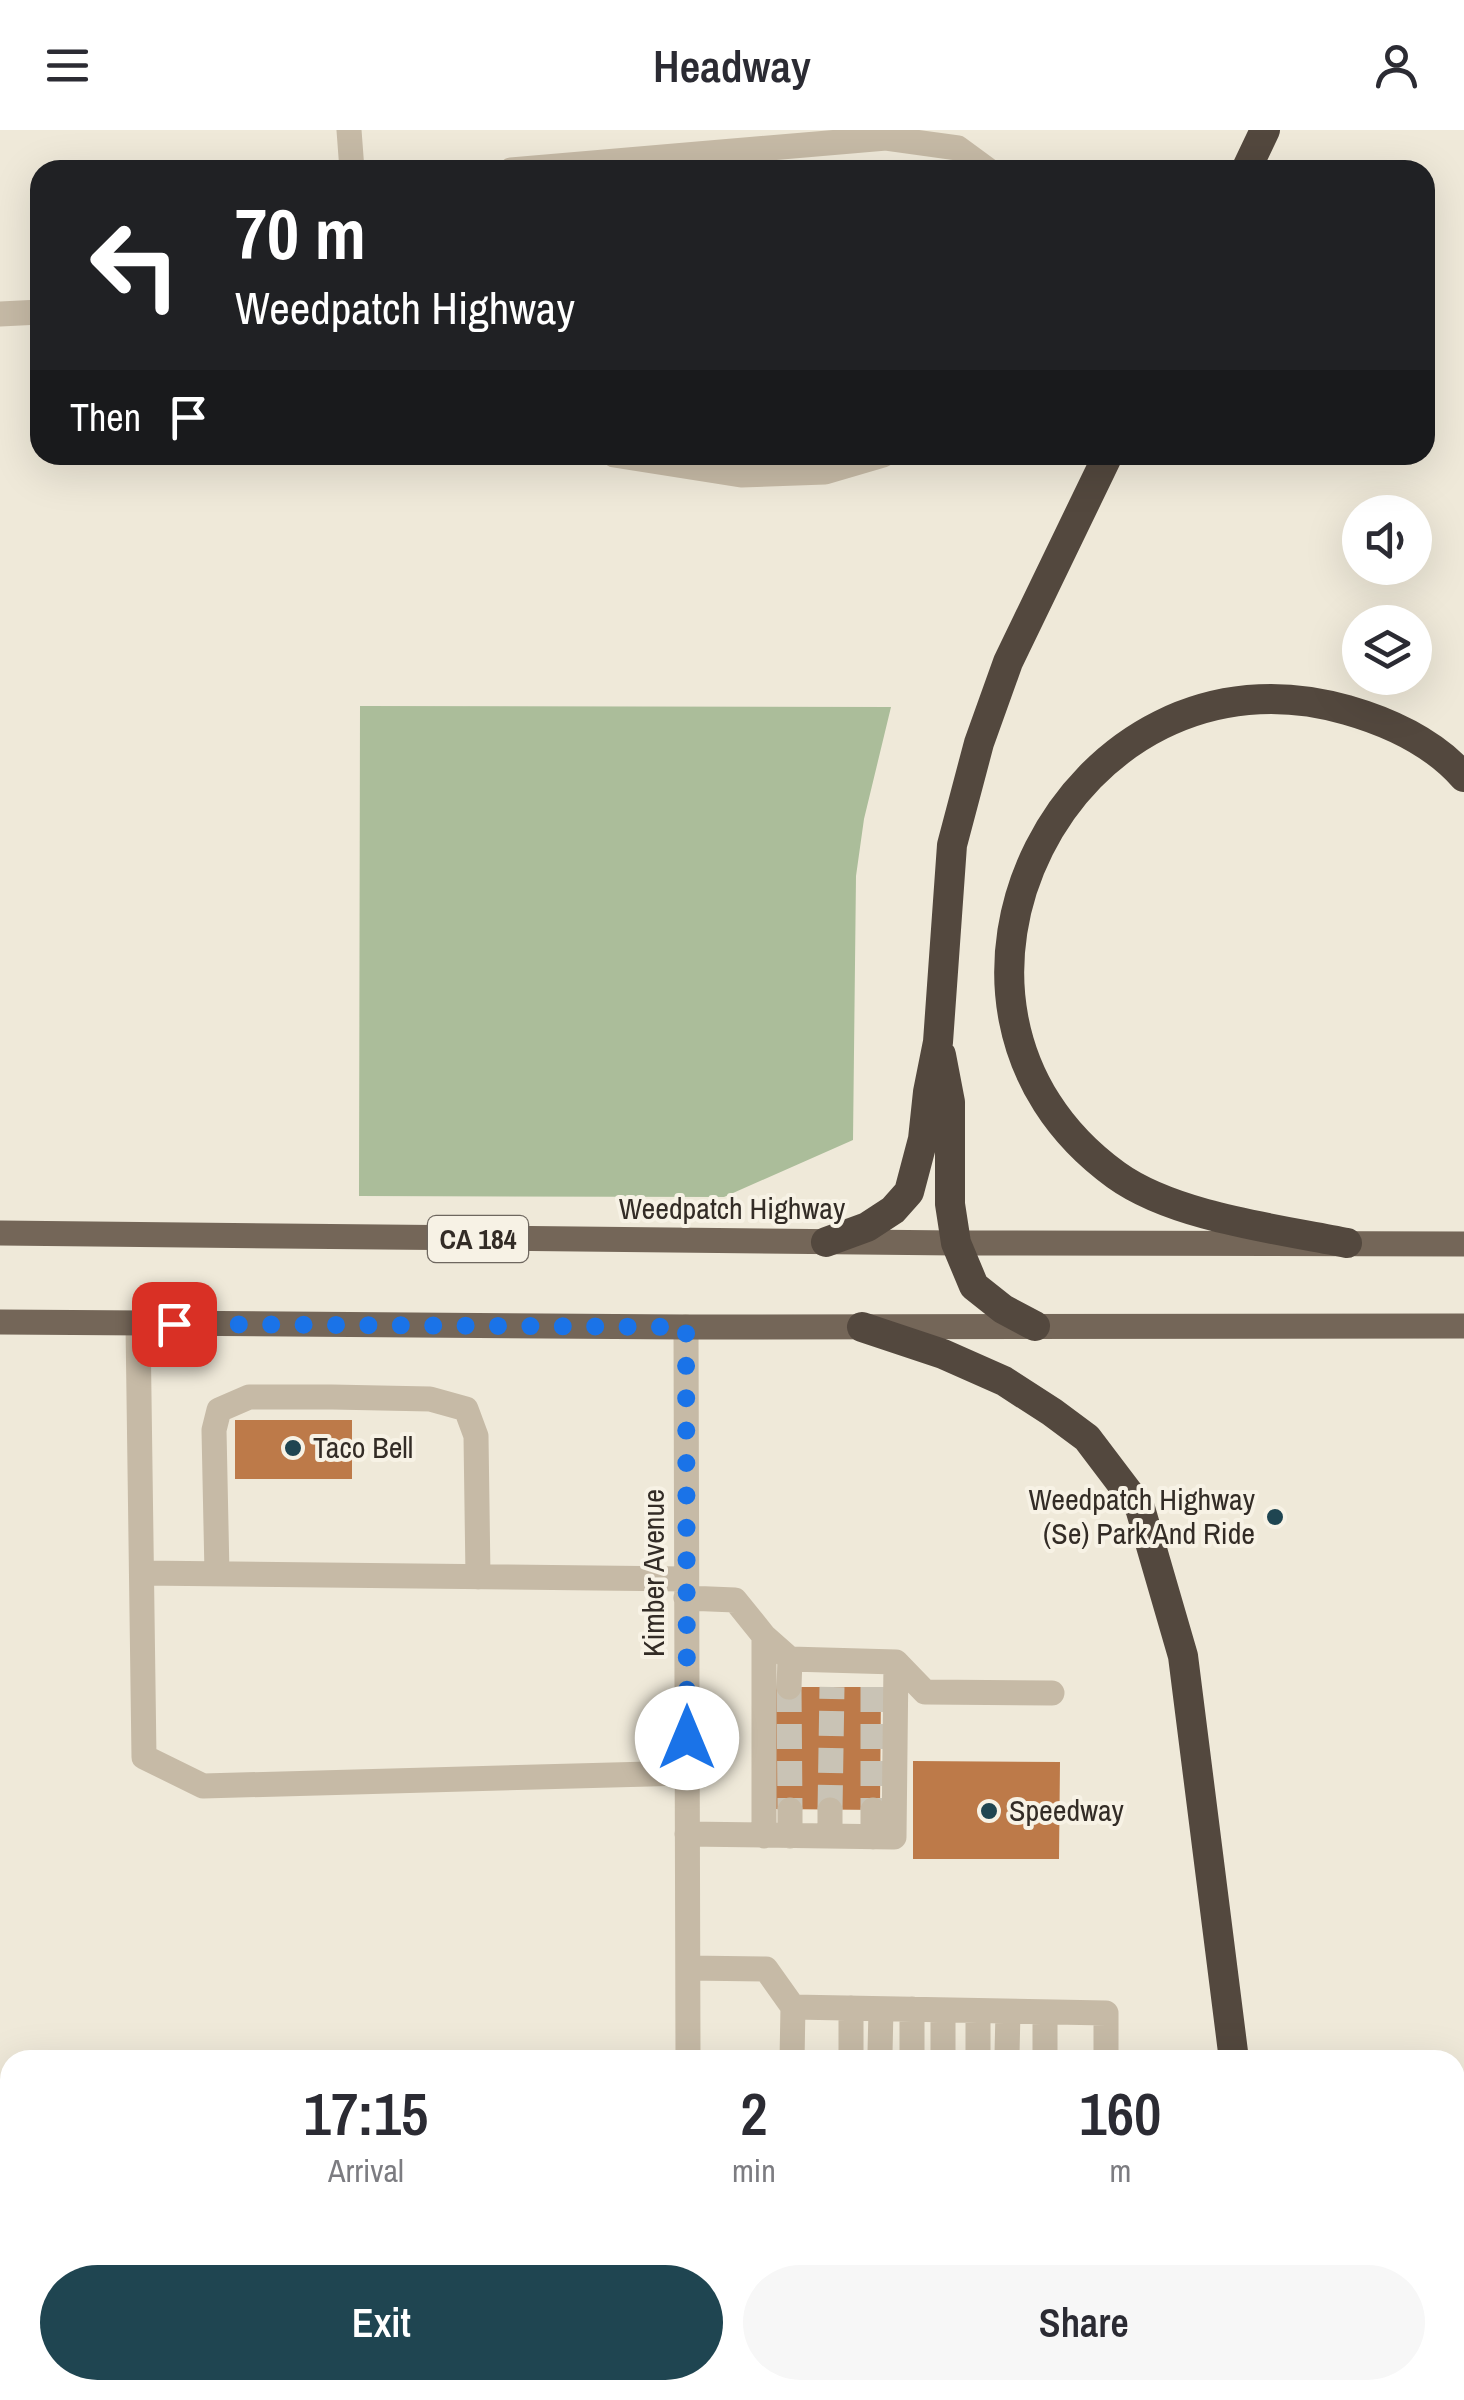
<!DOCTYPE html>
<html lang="en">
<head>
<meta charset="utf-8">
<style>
	body { margin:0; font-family:"Archivo Narrow",sans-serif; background:#f7f7f7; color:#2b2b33; height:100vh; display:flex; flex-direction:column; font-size:38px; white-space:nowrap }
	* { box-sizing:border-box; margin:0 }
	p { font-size:32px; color:#7c7c81 }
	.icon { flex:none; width:55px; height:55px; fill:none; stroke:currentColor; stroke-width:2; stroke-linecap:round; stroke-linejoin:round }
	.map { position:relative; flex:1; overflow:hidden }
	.sheet { position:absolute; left:0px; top:1920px; width:1465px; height:350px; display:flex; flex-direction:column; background:#fff; border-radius:30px 30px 0 0; box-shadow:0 10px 40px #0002 }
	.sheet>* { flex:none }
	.top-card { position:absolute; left:30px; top:30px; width:1405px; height:305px; border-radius:30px; box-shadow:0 10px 40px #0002; background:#202124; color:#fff; overflow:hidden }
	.tools { position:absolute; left:1342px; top:365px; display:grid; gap:20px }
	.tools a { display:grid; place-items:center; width:90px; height:90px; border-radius:50%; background:#fff; box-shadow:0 10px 40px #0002; font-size:50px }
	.pin { position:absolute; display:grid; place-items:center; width:85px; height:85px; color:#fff; margin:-42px; border-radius:20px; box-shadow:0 5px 15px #0006 }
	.me { position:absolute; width:110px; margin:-55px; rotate:0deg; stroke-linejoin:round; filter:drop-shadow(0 0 8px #0008) }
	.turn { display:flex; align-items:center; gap:35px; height:210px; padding:0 40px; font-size:45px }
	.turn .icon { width:130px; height:130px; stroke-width:2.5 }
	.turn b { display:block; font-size:70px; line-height:85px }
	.then { display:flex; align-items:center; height:95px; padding:0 40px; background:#0003; gap:20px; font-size:38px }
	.eta { display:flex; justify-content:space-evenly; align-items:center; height:170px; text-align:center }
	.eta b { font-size:60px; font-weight:600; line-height:70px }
	.action { display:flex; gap:20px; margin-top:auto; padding:20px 40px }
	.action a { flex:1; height:115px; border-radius:60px; background:#1f4551; color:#fff; font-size:40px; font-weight:600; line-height:115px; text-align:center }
	.action a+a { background:#f7f7f7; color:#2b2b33 }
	header { display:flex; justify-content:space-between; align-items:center; height:130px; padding:0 40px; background:#fff; font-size:45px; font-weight:600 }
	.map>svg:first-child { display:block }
	.green { fill:#abbd9a }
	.building { fill:#bd7a49 }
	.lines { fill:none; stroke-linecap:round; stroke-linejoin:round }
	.minor-tunnel { stroke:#c9c3b5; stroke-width:25; stroke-dasharray:25 12; stroke-linecap:butt }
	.minor { stroke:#c6baa6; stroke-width:25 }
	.major { stroke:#746658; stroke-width:25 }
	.highway { stroke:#53483e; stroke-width:30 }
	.route { stroke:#1a73e8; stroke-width:18; stroke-dasharray:0 32.4 }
	.poi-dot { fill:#1f4551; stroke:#f7f2e5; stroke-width:4 }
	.labels { text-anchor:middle; stroke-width:8; stroke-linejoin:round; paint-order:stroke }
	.shield { fill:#f7f2e5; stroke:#6e675f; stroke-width:2.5 }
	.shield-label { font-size:28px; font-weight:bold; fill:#332c26 }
	.street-label { font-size:30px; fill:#332c26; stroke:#f7f2e5 }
	.poi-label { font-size:30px; fill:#332c26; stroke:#f7f2e5; text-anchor:start }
</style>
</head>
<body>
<header><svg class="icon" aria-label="menu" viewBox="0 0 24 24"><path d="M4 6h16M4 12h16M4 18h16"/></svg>Headway<svg class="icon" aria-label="person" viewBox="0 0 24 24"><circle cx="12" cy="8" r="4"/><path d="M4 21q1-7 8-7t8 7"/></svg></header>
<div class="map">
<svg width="1464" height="2270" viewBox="0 0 1464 2270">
	<rect width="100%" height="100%" fill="#efe9d9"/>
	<path class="green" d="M360,576l531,1 -27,112 -8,57 -3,264 -129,57 -365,-1z"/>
	<path class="building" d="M235,1290h117v59h-117z
		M776,1557h105l-1,123 -105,-1z
		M913,1631l147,1 -1,97h-146z
		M838,1923l244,1v6h-244z
		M296,2260h162l1,10h-163z"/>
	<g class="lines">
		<path class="minor-tunnel" d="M789,1557l1,123
			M873,1557v123
			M830,1680l2,-123"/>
		<path class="minor" d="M349,0l3,40
			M511,40l375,-32 72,10 30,22
			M0,184l40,-2
			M614,325l127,20 84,-3 58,-17
			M138,1194l6,433 59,29 484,-13
			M686,1197l2,733
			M142,1443l544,6
			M217,1444l-3,-144 5,-20 30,-13h83l98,2 36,10 10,27 2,141
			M686,1468l49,2 29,36 26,23 106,3 29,30 127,1
			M789,1557l1,-28
			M790,1680v26
			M873,1680v27
			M687,1704l207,3 2,-175
			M764,1706v-200
			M830,1706v-26
			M688,1838l78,1 27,38 -1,53
			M793,1877l313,6v47
			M851,1878v45
			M912,1879v45
			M943,1880v44
			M978,1881v43
			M1045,1882v42
			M880,1923l1,-44
			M1007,1924l1,-42
			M689,2260v10
			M948,2260v10"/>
		<path class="major" d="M0,1103l956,10 508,1
			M0,1192l686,5 778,-1"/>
		<path class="highway" d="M1246,40l19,-40
			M941,925l9,47v102l6,39 18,43 29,23 32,17
			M826,1112l41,-15 26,-17 16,-18 14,-53 5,-47 10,-50 14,-197 27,-102 29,-81 100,-207
			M1347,1113c-69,-14 -173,-26 -231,-68 -236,-171 -46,-545 231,-465 42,12 87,33 117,67
			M862,1197l81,27 61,27 48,31 35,26 53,70 43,148 51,404
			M1276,2260l2,10"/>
	</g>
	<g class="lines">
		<path class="route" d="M174,1194l512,3 1,411"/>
	</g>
	<g class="poi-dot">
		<circle cx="293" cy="1318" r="10"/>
		<circle cx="1275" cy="1387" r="10"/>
		<circle cx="989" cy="1681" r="10"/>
	</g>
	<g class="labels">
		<rect class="shield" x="428" y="1086" width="100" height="46" rx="8"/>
		<g class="shield-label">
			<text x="478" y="1119">CA 184</text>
		</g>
		<g class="street-label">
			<text x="732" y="1089">Weedpatch Highway</text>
			<text transform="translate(654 1443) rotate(-90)" y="10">Kimber Avenue</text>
		</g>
		<g class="poi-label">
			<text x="313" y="1328">Taco Bell</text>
			<text x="1255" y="1380" text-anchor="end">Weedpatch Highway<tspan x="1255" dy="34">(Se) Park And Ride</tspan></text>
			<text x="1009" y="1691">Speedway</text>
		</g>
	</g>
</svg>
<div class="tools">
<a><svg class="icon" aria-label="sound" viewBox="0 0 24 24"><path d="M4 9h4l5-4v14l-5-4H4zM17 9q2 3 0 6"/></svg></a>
<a><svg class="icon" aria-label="layers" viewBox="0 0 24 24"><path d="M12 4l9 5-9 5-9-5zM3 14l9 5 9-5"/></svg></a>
</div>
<div class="pin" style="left:174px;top:1194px;background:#d93025"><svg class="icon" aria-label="arrive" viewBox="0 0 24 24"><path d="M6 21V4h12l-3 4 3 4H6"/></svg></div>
<svg class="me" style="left:687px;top:1608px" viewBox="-20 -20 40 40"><circle r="19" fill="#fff"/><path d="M0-13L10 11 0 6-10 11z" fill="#1a73e8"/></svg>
<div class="top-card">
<div class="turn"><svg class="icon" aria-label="left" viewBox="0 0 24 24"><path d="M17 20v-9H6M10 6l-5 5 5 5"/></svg><div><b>70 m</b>Weedpatch Highway</div></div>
<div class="then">Then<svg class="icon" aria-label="arrive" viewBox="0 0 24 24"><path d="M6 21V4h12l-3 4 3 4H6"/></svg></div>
</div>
<section class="sheet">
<div class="eta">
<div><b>17:15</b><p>Arrival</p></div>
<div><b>2</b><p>min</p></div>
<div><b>160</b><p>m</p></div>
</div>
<div class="action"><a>Exit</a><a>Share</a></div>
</section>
</div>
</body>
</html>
